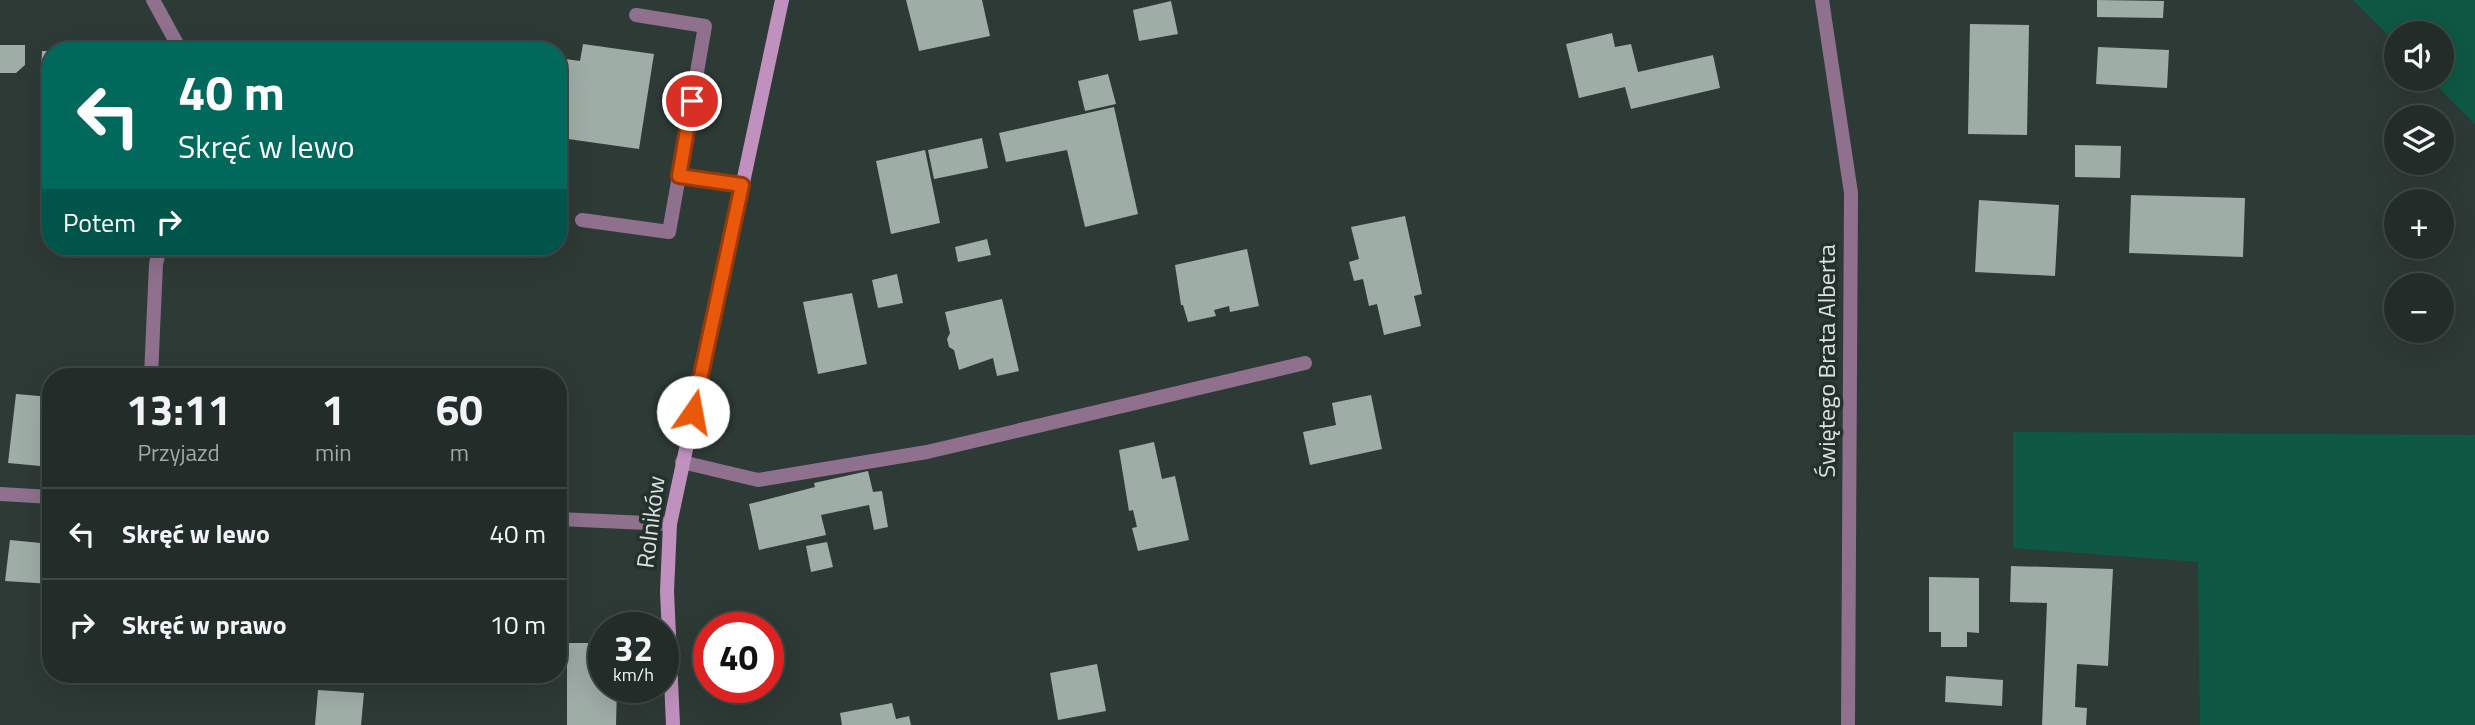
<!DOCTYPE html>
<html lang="pl">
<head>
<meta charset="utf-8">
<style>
	body { margin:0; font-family:"Titillium Web",sans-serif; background:#2e3834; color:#f1f3f6; height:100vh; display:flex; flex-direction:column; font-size:26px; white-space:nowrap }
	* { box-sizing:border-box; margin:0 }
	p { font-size:23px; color:#a2a7a8 }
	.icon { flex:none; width:38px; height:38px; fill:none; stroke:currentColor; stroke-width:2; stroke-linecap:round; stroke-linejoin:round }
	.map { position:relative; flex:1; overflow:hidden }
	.side { position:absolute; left:42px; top:368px; width:525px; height:315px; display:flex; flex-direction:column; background:#222c28; border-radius:28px; box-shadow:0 7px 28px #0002,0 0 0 2px #3f4845 }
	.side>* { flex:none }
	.hud { position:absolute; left:42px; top:42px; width:525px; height:214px; border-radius:28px; box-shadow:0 7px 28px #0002,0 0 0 2px #3f4845; background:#00695c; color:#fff; overflow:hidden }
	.buttons { position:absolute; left:2384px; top:21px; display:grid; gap:14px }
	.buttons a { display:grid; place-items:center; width:70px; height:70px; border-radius:50%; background:#222c28; box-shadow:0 7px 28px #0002,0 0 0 2px #3f4845; font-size:35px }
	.speed { position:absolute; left:588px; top:612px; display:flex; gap:14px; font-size:35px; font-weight:700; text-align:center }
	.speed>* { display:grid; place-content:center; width:91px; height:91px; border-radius:50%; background:#222c28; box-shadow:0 7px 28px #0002,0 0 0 2px #3f4845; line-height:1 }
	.speed small { font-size:18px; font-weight:400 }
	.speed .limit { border:10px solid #d22; background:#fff; color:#111 }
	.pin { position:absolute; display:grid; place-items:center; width:60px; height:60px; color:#fff; margin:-30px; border:4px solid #fff; border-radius:50%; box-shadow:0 2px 7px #0007 }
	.me { position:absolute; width:77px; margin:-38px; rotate:12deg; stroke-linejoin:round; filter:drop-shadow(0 0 5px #0008) }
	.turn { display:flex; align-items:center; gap:24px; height:147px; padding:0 21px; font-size:32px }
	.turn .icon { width:91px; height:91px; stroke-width:2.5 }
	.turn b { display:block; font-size:49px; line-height:60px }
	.then { display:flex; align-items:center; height:66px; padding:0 21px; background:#0003; gap:14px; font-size:26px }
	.eta { display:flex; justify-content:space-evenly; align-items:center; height:119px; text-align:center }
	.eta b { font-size:42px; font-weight:700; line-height:49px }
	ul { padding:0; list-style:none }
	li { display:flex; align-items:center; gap:21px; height:91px; padding:0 21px; border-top:2px solid #3f4845 }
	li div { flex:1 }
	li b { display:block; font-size:26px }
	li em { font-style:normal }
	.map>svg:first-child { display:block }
	.green { fill:#0e5844 }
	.building { fill:#9fada7 }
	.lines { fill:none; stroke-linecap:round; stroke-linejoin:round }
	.lane { stroke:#8f718e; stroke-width:14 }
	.street { stroke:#8f718e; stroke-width:14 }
	.secondary { stroke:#c091bf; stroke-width:14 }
	.route-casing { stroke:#983908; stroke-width:18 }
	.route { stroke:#ea580c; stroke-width:12 }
	.labels { text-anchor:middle; stroke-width:7; stroke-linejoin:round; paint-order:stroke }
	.street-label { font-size:24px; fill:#dae1de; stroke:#24302c }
</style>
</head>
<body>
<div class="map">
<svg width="2475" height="725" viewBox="0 0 2475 725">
	<rect width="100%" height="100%" fill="#2e3a36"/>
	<path class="green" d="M2353,0h122v124l-45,-45h11v-46h-45v10z
		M2013,432l462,3v290h-275l-2,-163 -185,-14z"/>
	<path class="building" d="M906,0h76l8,36 -71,15z
		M2097,0l67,1 -1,17 -66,-1z
		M1171,1l7,33 -39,7 -6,-31z
		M1970,24l59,1 -2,110 -59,-1z
		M1612,33l3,14 16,-3 7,28 75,-17 7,33 -89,21 -6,-22 -46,11 -13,-54z
		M583,44l71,10 -15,95 -71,-10 1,-8 -11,-1v-72l22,3z
		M0,45h25v20l-9,8h-16z
		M2098,47l71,3 -2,38 -71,-4z
		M42,51h9v40h-11z
		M1108,74l8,30 -31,7 -7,-30z
		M1114,107l24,107 -53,13 -18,-77 -61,12 -7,-29z
		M982,138l6,30 -54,11 -6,-29z
		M2075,145l46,1 -1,32 -45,-1z
		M925,150l15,73 -49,11 -15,-73z
		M2131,195l114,3 -2,59 -114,-4z
		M1979,200l80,5 -4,71 -80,-4z
		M1405,216l17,78 -8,2 7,30 -37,9 -7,-31 -8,2 -6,-27 -9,2 -5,-19 10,-3 -8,-32z
		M987,239l4,16 -33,7 -3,-15z
		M1247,249l12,57 -29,6 -1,-6 -15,4 2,6 -28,6 -5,-17h-2l-6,-40z
		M897,274l6,29 -25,5 -6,-28z
		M852,293l15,71 -49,10 -15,-72z
		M1002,299l17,72 -22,5 -4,-18 -34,12 -5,-20 -5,-3 -2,-8 3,-6 -5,-21z
		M16,394l35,3v70l-43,-4z
		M1371,395l11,54 -72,16 -7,-33 33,-7 -4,-22z
		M1154,442l8,37 13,-3 14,64 -51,11 -6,-23 5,-1 -4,-17 -4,1 -10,-61z
		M868,471l5,21 9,-1 6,36 -14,3 -5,-25 -48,10 5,20 -67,15 -10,-46 66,-17 -1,-4z
		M10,540l41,4v40l-46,-3z
		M827,542l6,25 -22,5 -5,-26z
		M2011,566l102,3 -5,97 -31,-2 -2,43 12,1 -1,17h-44l5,-122 -37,-1z
		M1929,577l50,1v55l-12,-1v15h-26v-15h-12z
		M558,643h46v45h13l-1,37h-49v-72h-9z
		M1097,664l9,47 -48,9 -8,-47z
		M1946,676l57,4 -1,26 -57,-4z
		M318,690l46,3 -3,32h-46z
		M892,703l4,16 13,-3 2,9h-69l-2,-12z"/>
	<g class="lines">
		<path class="lane" d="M636,15l69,11 -26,150 63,9
			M582,220l87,12 10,-56
			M682,462l76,18 169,-28 378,-89"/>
		<path class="street" d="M153,0l28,51
			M1822,0l29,193 -3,532
			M151,376l5,-112 4,-17
			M0,494l51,3
			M558,519l112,5"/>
		<path class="secondary" d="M673,725l-6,-134 3,-67 112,-524"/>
	</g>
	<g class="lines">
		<g class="route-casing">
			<path id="route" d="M692,101l-13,75 63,9 -49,227"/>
		</g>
		<use href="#route" class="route"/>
	</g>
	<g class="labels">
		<g class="street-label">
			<text transform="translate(1827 361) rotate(-90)" y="8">Świętego Brata Alberta</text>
			<text transform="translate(651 522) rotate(-83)" y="8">Rolników</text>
		</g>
	</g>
</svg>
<div class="buttons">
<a><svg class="icon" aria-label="sound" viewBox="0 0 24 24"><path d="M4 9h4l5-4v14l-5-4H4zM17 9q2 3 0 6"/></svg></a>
<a><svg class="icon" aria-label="layers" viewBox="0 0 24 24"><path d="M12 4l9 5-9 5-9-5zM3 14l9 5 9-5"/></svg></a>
<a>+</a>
<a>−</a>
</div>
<div class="speed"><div>32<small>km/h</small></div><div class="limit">40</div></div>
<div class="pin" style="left:692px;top:101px;background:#d93025"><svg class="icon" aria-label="arrive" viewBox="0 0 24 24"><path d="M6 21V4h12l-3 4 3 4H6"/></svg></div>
<svg class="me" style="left:693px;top:412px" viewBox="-20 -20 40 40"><circle r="19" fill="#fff"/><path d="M0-13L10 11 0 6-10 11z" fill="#ea580c"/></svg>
<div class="hud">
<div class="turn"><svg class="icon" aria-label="left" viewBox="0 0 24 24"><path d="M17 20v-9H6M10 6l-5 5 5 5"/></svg><div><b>40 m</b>Skręć w lewo</div></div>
<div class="then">Potem<svg class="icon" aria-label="right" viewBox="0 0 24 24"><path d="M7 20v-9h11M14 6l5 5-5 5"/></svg></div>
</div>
<section class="side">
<div class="eta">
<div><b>13:11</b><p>Przyjazd</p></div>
<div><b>1</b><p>min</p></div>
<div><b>60</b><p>m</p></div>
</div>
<ul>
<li><svg class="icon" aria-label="left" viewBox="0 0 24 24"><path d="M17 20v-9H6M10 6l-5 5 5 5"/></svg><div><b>Skręć w lewo</b></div><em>40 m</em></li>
<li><svg class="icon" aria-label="right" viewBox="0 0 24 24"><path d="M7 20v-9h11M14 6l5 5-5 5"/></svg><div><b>Skręć w prawo</b></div><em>10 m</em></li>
</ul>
</section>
</div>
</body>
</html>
